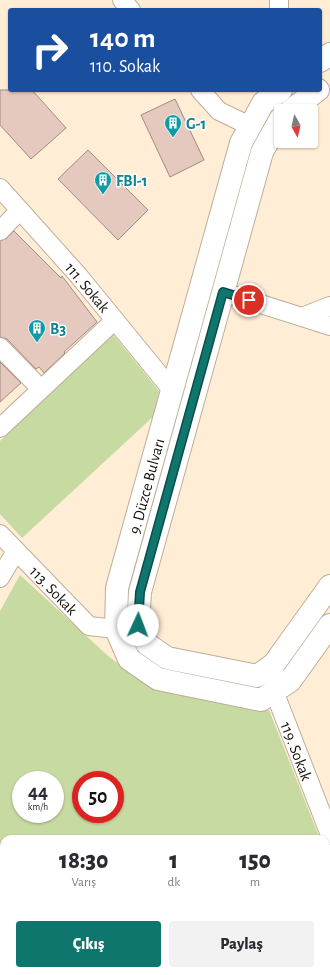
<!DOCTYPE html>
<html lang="tr">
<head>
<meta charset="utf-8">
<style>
	body { margin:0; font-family:"Alegreya Sans",sans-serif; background:#f2f2f3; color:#2b2b33; height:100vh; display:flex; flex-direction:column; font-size:15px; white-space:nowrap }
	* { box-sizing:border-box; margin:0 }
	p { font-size:13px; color:#7c7c81 }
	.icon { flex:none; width:22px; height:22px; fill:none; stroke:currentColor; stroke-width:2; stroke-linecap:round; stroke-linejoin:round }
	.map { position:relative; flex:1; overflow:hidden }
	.side { position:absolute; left:0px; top:835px; width:330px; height:140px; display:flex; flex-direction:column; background:#fff; border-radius:12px 12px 0 0; box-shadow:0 1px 3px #0004 }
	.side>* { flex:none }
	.top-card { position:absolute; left:8px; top:8px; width:314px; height:84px; border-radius:4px; box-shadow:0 1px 3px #0004; background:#1a4fa0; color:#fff; overflow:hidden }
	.needle { width:26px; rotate:172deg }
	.buttons { position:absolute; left:274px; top:104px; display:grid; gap:8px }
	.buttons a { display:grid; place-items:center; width:44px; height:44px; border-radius:4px; background:#fff; box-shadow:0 1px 3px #0004; font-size:20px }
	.speed { position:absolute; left:12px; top:771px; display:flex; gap:8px; font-size:20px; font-weight:700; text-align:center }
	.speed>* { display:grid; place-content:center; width:52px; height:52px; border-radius:50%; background:#fff; box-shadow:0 1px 3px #0004; line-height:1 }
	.speed small { font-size:10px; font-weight:400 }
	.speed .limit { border:6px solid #d22; background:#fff; color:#111 }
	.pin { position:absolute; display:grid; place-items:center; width:34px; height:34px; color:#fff; margin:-17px; border:2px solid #fff; border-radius:50%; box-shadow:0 1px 4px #0007 }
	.me { position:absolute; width:44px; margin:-22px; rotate:2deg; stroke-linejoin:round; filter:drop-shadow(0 0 3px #0008) }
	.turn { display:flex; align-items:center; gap:14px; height:84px; padding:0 16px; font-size:18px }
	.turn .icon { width:52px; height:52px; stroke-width:2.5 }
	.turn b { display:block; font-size:28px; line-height:34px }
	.eta { display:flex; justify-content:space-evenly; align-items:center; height:68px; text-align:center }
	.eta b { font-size:24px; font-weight:800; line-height:28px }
	.action { display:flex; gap:8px; margin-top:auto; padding:8px 16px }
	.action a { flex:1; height:46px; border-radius:4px; background:#0f766e; color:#fff; font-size:16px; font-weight:800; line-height:46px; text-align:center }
	.action a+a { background:#f2f2f3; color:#2b2b33 }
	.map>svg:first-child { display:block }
	.green { fill:#c6daa1; fill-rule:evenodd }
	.building { fill:#e5c9bf; stroke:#a48980 }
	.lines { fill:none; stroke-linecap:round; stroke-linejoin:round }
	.street-casing { stroke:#bead98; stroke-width:20 }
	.secondary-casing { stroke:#bead98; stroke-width:24 }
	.street { stroke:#fff; stroke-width:18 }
	.secondary { stroke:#fff; stroke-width:22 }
	.route-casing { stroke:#0a4d48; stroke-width:10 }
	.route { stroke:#0f766e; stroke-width:7 }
	.labels { text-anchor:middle; stroke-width:3; stroke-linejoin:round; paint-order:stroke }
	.culture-label { font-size:16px; font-weight:bold; fill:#0d838f; stroke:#fff; text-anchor:start }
	.street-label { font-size:16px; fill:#140f07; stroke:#fff }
</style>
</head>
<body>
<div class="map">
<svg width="330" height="975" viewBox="0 0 330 975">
	<rect width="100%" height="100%" fill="#ffedd6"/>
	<path class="green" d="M112,333l47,58 -4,24 -133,123 -22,-24v-73z
		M20,575l87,80 36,28 72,19 54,8 51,129h-316v35l-4,-1v-262zM21,780h34v34h-34zM81,780h34v34h-34z
		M326,856l4,10v109h-172l-2,-4h170z"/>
	<path class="building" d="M0,90h32l34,38 -35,31 -31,-34z
		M175,99l29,61 -34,17 -29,-62z
		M88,150l60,60 -30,30 -60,-61z
		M14,231l47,47 1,-2 35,46 -33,30 1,1 -21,20 -5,-6 -3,2 -29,-30 -7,-2v-96l7,-3z
		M0,362l21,21 -21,19z"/>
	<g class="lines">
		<g class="street-casing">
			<path id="street" d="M122,0l9,10
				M279,0v10
				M200,90l19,21 31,15
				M0,188l78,87 94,115
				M0,231l20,-21
				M223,292l107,34
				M302,317l28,-11
				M0,347l41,42
				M0,428l115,-108
				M0,534l89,92 27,3
				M0,578l16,-27
				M274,664v27l56,144
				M0,885h4
				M0,914h4
				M0,951l4,-2
				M136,971l4,4"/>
		</g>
		<g class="secondary-casing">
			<path id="secondary" d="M320,61l10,-7
				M281,90l-18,13 -22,40 -124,445 -1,41 13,30 29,20 103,21 29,-19 40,-56
				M290,111l28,-21
				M281,118l-19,34 -122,440 -2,33 9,19 20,14 90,18 17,-12 56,-78"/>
		</g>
		<use href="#street" class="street"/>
		<use href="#secondary" class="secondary"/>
	</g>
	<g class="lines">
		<g class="route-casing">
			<path id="route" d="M138,625l2,-33 83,-300 26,8"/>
		</g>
		<use href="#route" class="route"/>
	</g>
	<defs>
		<g id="building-pin" transform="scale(0.9)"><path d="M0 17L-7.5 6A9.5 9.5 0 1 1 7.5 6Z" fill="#0f9aa8" stroke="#fff"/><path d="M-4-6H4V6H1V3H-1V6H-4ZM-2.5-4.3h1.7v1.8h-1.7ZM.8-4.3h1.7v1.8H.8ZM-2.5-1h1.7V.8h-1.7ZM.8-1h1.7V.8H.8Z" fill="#fff"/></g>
	</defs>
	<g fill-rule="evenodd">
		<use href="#building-pin" x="173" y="123"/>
		<use href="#building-pin" x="103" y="180"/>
		<use href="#building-pin" x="37" y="328"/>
	</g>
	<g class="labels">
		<g class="culture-label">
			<text x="186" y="129">G-1</text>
			<text x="116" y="186">FBI-1</text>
			<text x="50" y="334">B3</text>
		</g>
		<g class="street-label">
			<text transform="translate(88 287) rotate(50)" y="6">111. Sokak</text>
			<text transform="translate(146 486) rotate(-75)" y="6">9. Düzce Bulvarı</text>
			<text transform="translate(54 590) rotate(46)" y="6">113. Sokak</text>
			<text transform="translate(297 751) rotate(69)" y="6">119. Sokak</text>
		</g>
	</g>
</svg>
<div class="buttons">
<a><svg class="needle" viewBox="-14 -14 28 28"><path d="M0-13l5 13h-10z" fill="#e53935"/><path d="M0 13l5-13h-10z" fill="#7c7c81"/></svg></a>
</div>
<div class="speed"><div>44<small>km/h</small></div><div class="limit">50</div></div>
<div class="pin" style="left:249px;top:300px;background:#d93025"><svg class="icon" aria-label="arrive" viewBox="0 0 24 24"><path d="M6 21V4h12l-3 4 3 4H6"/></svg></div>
<svg class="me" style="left:138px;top:625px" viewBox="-20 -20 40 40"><circle r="19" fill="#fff"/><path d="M0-13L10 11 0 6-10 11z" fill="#0f766e"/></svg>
<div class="top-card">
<div class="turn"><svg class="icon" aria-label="right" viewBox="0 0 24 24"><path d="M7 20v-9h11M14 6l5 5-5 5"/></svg><div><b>140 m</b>110. Sokak</div></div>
</div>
<section class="side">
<div class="eta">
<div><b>18:30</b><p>Varış</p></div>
<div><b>1</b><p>dk</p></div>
<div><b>150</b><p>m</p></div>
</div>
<div class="action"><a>Çıkış</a><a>Paylaş</a></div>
</section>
</div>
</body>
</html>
